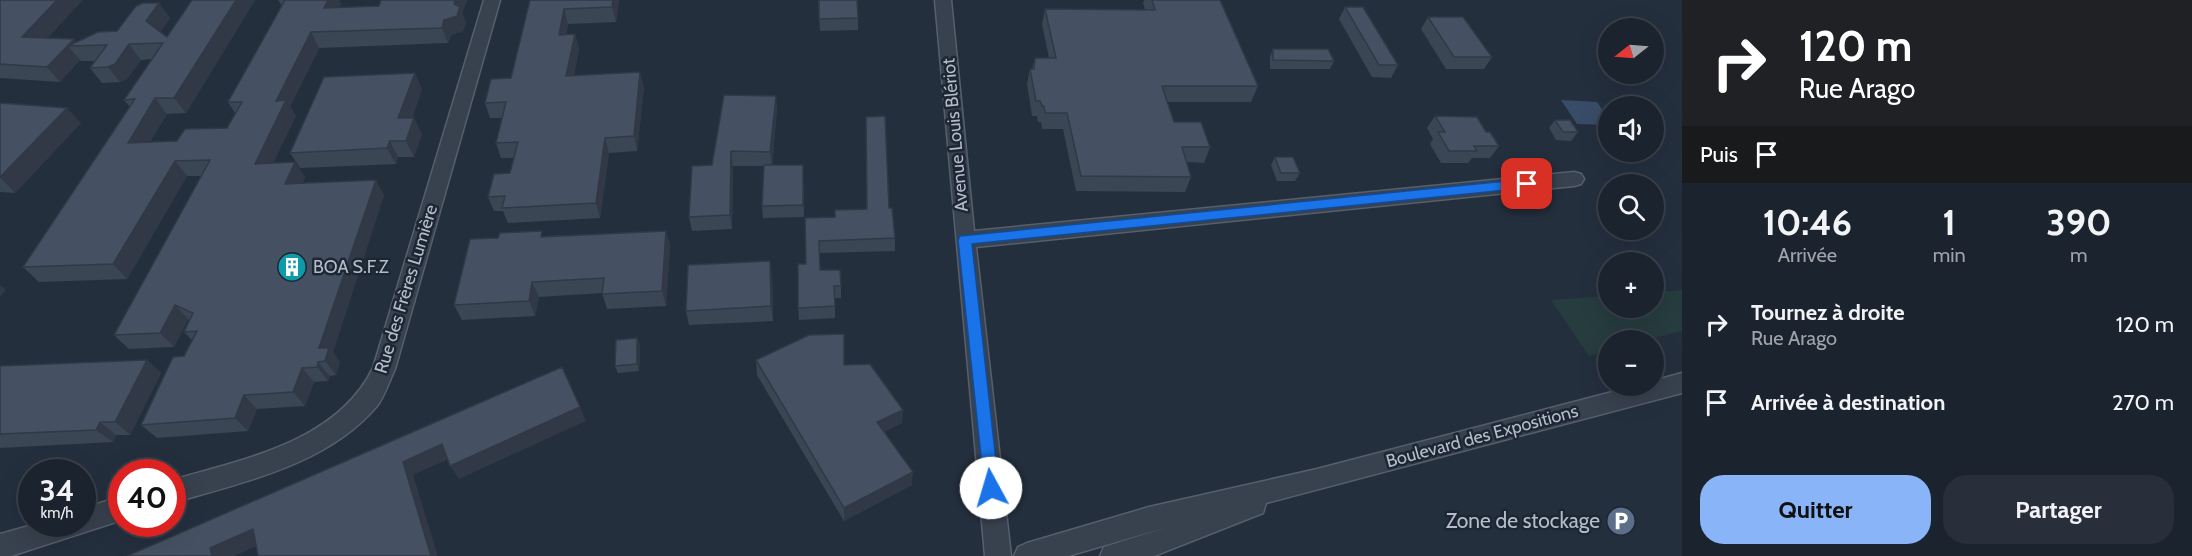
<!DOCTYPE html>
<html lang="fr">
<head>
<meta charset="utf-8">
<style>
	body { margin:0; font-family:Cabin,sans-serif; background:#282f3a; color:#f1f3f6; height:100vh; display:flex; flex-direction:column; font-size:22px; white-space:nowrap }
	* { box-sizing:border-box; margin:0 }
	p { font-size:20px; color:#a0a4aa }
	.icon { flex:none; width:33px; height:33px; fill:none; stroke:currentColor; stroke-width:2; stroke-linecap:round; stroke-linejoin:round }
	.map { position:relative; flex:1; overflow:hidden }
	.details { display:flex; flex-direction:column; background:#1b232e; width:510px }
	.details>* { flex:none }
	.top-card { background:#202124; color:#fff; overflow:hidden }
	.needle { width:39px; rotate:253deg }
	.fabs { position:absolute; left:1598px; top:18px; display:grid; gap:12px }
	.fabs a { display:grid; place-items:center; width:66px; height:66px; border-radius:50%; background:#1b232e; box-shadow:0 6px 24px #0002,0 0 0 2px #39404a; font-size:30px }
	.speed { position:absolute; left:18px; top:459px; display:flex; gap:12px; font-size:30px; font-weight:700; text-align:center }
	.speed>* { display:grid; place-content:center; width:78px; height:78px; border-radius:50%; background:#1b232e; box-shadow:0 6px 24px #0002,0 0 0 2px #39404a; line-height:1 }
	.speed small { font-size:15px; font-weight:400 }
	.speed .limit { border:9px solid #d22; background:#fff; color:#111 }
	.pin { position:absolute; display:grid; place-items:center; width:51px; height:51px; color:#fff; margin:-26px; border-radius:12px; box-shadow:0 3px 9px #0006 }
	.me { position:absolute; width:66px; margin:-33px; rotate:354deg; stroke-linejoin:round; filter:drop-shadow(0 0 4px #0008) }
	.turn { display:flex; align-items:center; gap:21px; height:126px; padding:0 18px; font-size:27px }
	.turn .icon { width:78px; height:78px; stroke-width:2.5 }
	.turn b { display:block; font-size:42px; line-height:51px }
	.then { display:flex; align-items:center; height:57px; padding:0 18px; background:#0003; gap:12px; font-size:22px }
	.eta { display:flex; justify-content:space-evenly; align-items:center; height:102px; text-align:center }
	.eta b { font-size:36px; font-weight:800; line-height:42px }
	.primary-button { display:flex; gap:12px; margin-top:auto; padding:12px 18px }
	.primary-button a { flex:1; height:69px; border-radius:24px; background:#8ab4f8; color:#111; font-size:24px; font-weight:800; line-height:69px; text-align:center }
	.primary-button a+a { background:#282f3a; color:#f1f3f6 }
	ul { padding:0; list-style:none }
	li { display:flex; align-items:center; gap:18px; height:78px; padding:0 18px }
	li div { flex:1 }
	li b { display:block; font-size:22px }
	li em { font-style:normal }
	main { display:flex; flex:1; min-height:0 }
	.map>svg:first-child { display:block }
	.green { fill:#263c3f }
	.water { fill:#394c67 }
	.lines { fill:none; stroke-linecap:round; stroke-linejoin:round }
	.minor-casing { stroke:#565f6c; stroke-width:3 }
	.minor { fill:#38414e; fill-rule:evenodd }
	.wall { fill:#3b4654 }
	.shaded-wall { fill:#303945 }
	.building { fill:#455162; stroke:#303945; stroke-width:1.5 }
	.route { fill:#1a73e8; stroke:#114b97; stroke-width:1.5 }
	.labels { text-anchor:middle; stroke-width:5; stroke-linejoin:round; paint-order:stroke }
	.street-label { font-size:18px; fill:#b4bcc9; stroke:#1d2633 }
	.poi-label { font-size:18px; fill:#b4bcc9; stroke:#1d2633; text-anchor:start }
	.near-poi-label { font-size:21px; fill:#b4bcc9; stroke:#1d2633; text-anchor:end }
</style>
</head>
<body>
<main>
<div class="map">
<svg width="1682" height="556" viewBox="0 0 1682 556">
	<rect width="100%" height="100%" fill="#242f3e"/>
	<path class="green" d="M1682,290v41l-36,9h-38v11l-19,5 -38,-56 57,-4v12h45v-16z"/>
	<path class="water" d="M1561,100l36,2 11,16v7l-31,-1z"/>
	<g class="lines">
		<g class="minor-casing">
			<path id="minor" d="M484,0h16l-105,369c-6,12 -10,27 -18,37 -50,59 -134,76 -205,97v-23c72,-21 165,-38 201,-112z
				M935,0h16l23,231 600,-59 7,2 3,5 -3,5 -7,2 -598,61 35,309h-26z
				M1682,373v20l-416,110 -3,10 -109,43h-54l4,-9 67,-21 -103,30h-54l4,-9 9,-4 122,-36 168,-38 318,-83h18v-5z
				M122,496v24l-111,36h-11v-22l36,-10h46v-15z"/>
		</g>
		<use href="#minor" class="minor"/>
	</g>
	<path class="wall" d="M0,0l48,38 26,1 2,3 41,-11 42,-28 11,15 -10,14 7,5 25,-37h63l-69,113 -19,1 -17,28 27,-1 50,-13 8,-15 -7,-11 54,-96 -4,-6h61l2,4 -2,4 40,-2 2,-6h86l-5,13 4,10 -3,8 -12,4 -3,8 -129,5 -29,59 6,9 -23,47 32,14 -3,7 82,11 -51,157 7,10 -4,13 -6,1 -2,5 -14,1 -9,24 -48,3 -9,22 -91,7 -16,-13 43,-69 8,-16 -8,-8 6,-12 -2,-1 -14,28 -45,2 -15,-14 87,-159h-14l-60,103 -88,3 -16,-15 107,-160 -6,-7 28,-41 -11,1 -14,19 -7,3 -18,1 -12,-15 5,-7h-14l-1,-1 -20,22 -60,-4z
		M530,0h89l-3,22 -48,2 -2,11 9,-1 4,15 -5,26 70,12 -7,64 -28,2 -9,65 -92,5 -5,-12h-9l-6,-14 22,-24 4,-15h-13l-5,-15 6,-25h-12l-5,-15 26,-25z
		M818,0l40,18v12l-38,1z
		M1144,0h8l106,86 -7,16h-84l7,20 36,25 -6,16 -17,-1 4,15 -6,15 -109,-1 -13,-62h-21l-1,-7h-3l-1,-6h-5l-5,-32 3,-15h2l3,-11h14l-7,-34 3,-15 100,1 -2,-7z
		M1345,7l53,58 -7,13 -19,-1 -33,-58z
		M1428,17l64,40 -8,12h-38l-25,-40z
		M1273,49l61,12 -4,8h-60v-12z
		M422,89l-10,29 10,16 -8,23h-16l-2,7 -96,4 -10,-15z
		M776,96l1,14 -5,55h31l1,52 -41,1 -1,-12 2,-40h-31l-1,63 -40,2 -3,-14 23,-52z
		M0,103l81,20 -66,70 -15,-1z
		M1435,116l51,16 13,14 -9,12h-18l-4,5h-27l-11,-19 3,-5 -6,-11z
		M866,117l29,121v13l-76,2 1,17 21,16v12h-6v20l-36,2 -1,-12 8,-44 -1,-46 30,-1 31,-8z
		M1555,120l23,12 -7,9 -15,-1 -7,-12z
		M1275,157l25,16 -5,8h-18l-6,-16z
		M666,231l4,15 -4,60 -59,3 -5,-16 -63,4 -4,19 -73,4 -8,-15 90,-69z
		M772,276l1,45 -84,4 -3,-14z
		M637,338l3,7 -1,26 -21,2 -3,-7z
		M147,360l14,13 -31,62h-14l-3,7 -113,6v-82z
		M756,360l88,5 59,45 -1,13 -18,9 28,53 -68,36 -87,-146z"/>
	<path class="shaded-wall" d="M57,0h26l-49,53 -12,-16z
		M236,0h19l-69,113 -12,-15z
		M328,0h11l2,4 -10,20 -7,-16z
		M455,0h12l-5,13 4,10 -3,8 -12,4 -3,8 -6,-15 2,-8z
		M613,0h6l-3,22 -4,-15z
		M159,3l11,15 -13,18 -11,-15z
		M564,9l4,15 -5,26 -4,-15z
		M311,32l8,16 -29,59 6,9 -31,63 -10,-15 21,-63z
		M575,34l4,15 -8,42 -5,-15z
		M74,39l5,6 -11,1 12,14 -20,22 -13,-15z
		M129,44l12,16 -14,19 -7,3 -12,-15z
		M640,72l4,15 -7,64 -3,-15z
		M415,73l7,16 -16,45 -8,-16z
		M776,96l1,14 -5,56 -2,-14z
		M155,98l12,16 -27,44 -12,-15z
		M67,108l14,15 -66,70 -15,-16z
		M414,118l8,16 -8,23 -8,-16z
		M605,138l4,15 -9,65 -4,-15z
		M390,141l8,16 -2,7 -9,-16z
		M731,151l2,15 -1,63 -2,-14z
		M175,161l12,15 -60,103 -14,-15z
		M295,162l10,15 -10,23 -10,-16z
		M376,180l8,15 -51,157 7,10 -4,13 -11,-14 -6,-13z
		M666,231l4,15 -4,60 -4,-15z
		M770,261l2,15 1,45 -2,-15z
		M532,282l7,15 -4,19 -6,-15z
		M0,285l6,5 -6,7z
		M175,305l13,14 -14,28 -14,-14z
		M637,338l3,7 -1,26 -2,-7z
		M147,360l14,13 -31,62 -15,-13z
		M318,362l12,14 -2,5 -11,-14z
		M302,368l12,14 -9,24 -12,-14z
		M244,395l13,14 -9,22 -13,-13z
		M580,407l6,14 -127,58 -9,-13z
		M903,410l-1,13 -26,13 1,-14z
		M100,422l16,13 -3,7 -17,-12z
		M442,444l9,14 -38,17 25,81h-7l-28,-94z
		M913,472l-1,13 -68,36v-13z
		M253,529l15,12 -34,15h-22l-2,-8z"/>
	<path class="building" d="M0,0h57l-35,37 52,2 -27,28 -47,-3z
		M192,0h44l-62,98h-19l-27,45 49,-2 8,-12 42,-1 15,-26h-14l57,-102h43l-4,8 55,-2 2,-6h74l-1,4 6,3 -3,9 -13,4 -2,8 -131,4 -35,69 10,-1 -31,64 40,-2 -10,22 91,-4 -57,168h10l-4,13 -7,1 -1,5 -15,1 -9,24 -49,3 -9,23 -94,7 32,-68 11,-1 13,-25 -13,1 9,-19 -18,-8 -15,28 -46,2 96,-175 -35,1 -62,103 -90,3 112,-168 -11,1 39,-57 -34,1 -14,20 -7,3 -18,1 17,-23 -39,1 30,-14 19,-1 19,-25 7,-3h16l-13,18 21,16z
		M530,0h83l-1,7 -48,2 -5,26 16,-1 -9,42 74,-4 -6,64 -29,2 -9,65 -94,5 3,-12 -17,1 6,-23 16,-1 8,-31 -22,1 10,-41 -21,1 6,-24 20,-1z
		M819,0h38l1,18 -39,1z
		M1152,0h68l38,86h-96l12,36h27l9,25h-28l9,30 -110,-1 -14,-63h-22l-1,-7h-2l-2,-5h-4l-6,-32h4l1,-11h21l-11,-49 110,1z
		M1345,7h18l35,58h-19z
		M1428,17h35l29,40h-38z
		M1273,49h55l6,12 -61,-1z
		M415,73l-17,45h16l-8,23h-16l-3,7 -97,5 34,-76z
		M724,95l52,1 -6,56 -39,-1 -1,64 -41,2 3,-51 20,-1z
		M0,103l67,5 -67,69z
		M885,116l4,92h3l3,30 -76,3 1,29h20l1,16h-7l1,20 -37,2v-44h8l-1,-46 30,-1v-7l32,-1 -1,-92z
		M1435,116l42,1 9,15h4l9,14h-25l3,5h-28l-11,-19h7z
		M1555,120h15l8,12h-15z
		M1275,157h18l7,16h-19z
		M764,165h39v40l-41,1z
		M542,231l-1,6 125,-6 -4,60 -60,3 2,-16 -72,4 -3,19 -75,4 16,-66 28,-1 2,-5z
		M770,261l1,45 -85,5 2,-46z
		M844,334v31l26,-1 33,46 -26,12 36,50 -69,36 -88,-148 53,-25z
		M637,338v26l-22,2 1,-26z
		M147,360l-32,62h-15l-4,8 -96,4v-68z
		M562,367l18,40 -130,59 -8,-22 -39,18 28,94h-173l-5,-27 -43,19 2,8h-85z"/>
	<path class="route" d="M1527,179l6,5 -6,4 -555,56 27,244 -2,6 -6,2 -6,-2 -27,-254 2,-4z"/>
	<defs>
		<g id="building-disc" transform="scale(1.5)"><circle r="9.5" fill="#0f9aa8" stroke="#1d2633"/><path d="M-4-6H4V6H1V3H-1V6H-4ZM-2.5-4.3h1.7v1.8h-1.7ZM.8-4.3h1.7v1.8H.8ZM-2.5-1h1.7V.8h-1.7ZM.8-1h1.7V.8H.8Z" fill="#fff"/></g>
		<g id="parking-disc" transform="scale(1.5)"><circle r="9.5" fill="#5c6f8a" stroke="#1d2633"/><path d="M-3.5-5.5H1a3.5 3.5 0 0 1 0 7H-1V5.5H-3.5ZM-1-3.4V-.6H.8a1.4 1.4 0 0 0 0-2.8Z" fill="#fff"/></g>
	</defs>
	<g fill-rule="evenodd">
		<use href="#building-disc" x="292" y="267"/>
		<use href="#parking-disc" x="1621" y="521"/>
	</g>
	<g class="labels">
		<g class="street-label">
			<text transform="translate(955 135) rotate(-95)" y="6">Avenue Louis Blériot</text>
			<text transform="translate(406 289) rotate(-73)" y="6">Rue des Frères Lumière</text>
			<text transform="translate(1482 436) rotate(-15)" y="6">Boulevard des Expositions</text>
		</g>
		<g class="poi-label">
			<text x="313" y="273">BOA S.F.Z</text>
		</g>
		<g class="near-poi-label">
			<text x="1600" y="528">Zone de stockage</text>
		</g>
	</g>
</svg>
<div class="fabs">
<a><svg class="needle" viewBox="-14 -14 28 28"><path d="M0-13l5 13h-10z" fill="#e53935"/><path d="M0 13l5-13h-10z" fill="#a0a4aa"/></svg></a>
<a><svg class="icon" aria-label="sound" viewBox="0 0 24 24"><path d="M4 9h4l5-4v14l-5-4H4zM17 9q2 3 0 6"/></svg></a>
<a><svg class="icon" aria-label="search" viewBox="0 0 24 24"><circle cx="10" cy="10" r="6"/><path d="M15 15l6 6"/></svg></a>
<a>+</a>
<a>−</a>
</div>
<div class="speed"><div>34<small>km/h</small></div><div class="limit">40</div></div>
<div class="pin" style="left:1527px;top:184px;background:#d93025"><svg class="icon" aria-label="arrive" viewBox="0 0 24 24"><path d="M6 21V4h12l-3 4 3 4H6"/></svg></div>
<svg class="me" style="left:991px;top:488px" viewBox="-20 -20 40 40"><circle r="19" fill="#fff"/><path d="M0-13L10 11 0 6-10 11z" fill="#1a73e8"/></svg>
</div>
<section class="details">
<div class="top-card">
<div class="turn"><svg class="icon" aria-label="right" viewBox="0 0 24 24"><path d="M7 20v-9h11M14 6l5 5-5 5"/></svg><div><b>120 m</b>Rue Arago</div></div>
<div class="then">Puis<svg class="icon" aria-label="arrive" viewBox="0 0 24 24"><path d="M6 21V4h12l-3 4 3 4H6"/></svg></div>
</div>
<div class="eta">
<div><b>10:46</b><p>Arrivée</p></div>
<div><b>1</b><p>min</p></div>
<div><b>390</b><p>m</p></div>
</div>
<ul>
<li><svg class="icon" aria-label="right" viewBox="0 0 24 24"><path d="M7 20v-9h11M14 6l5 5-5 5"/></svg><div><b>Tournez à droite</b><p>Rue Arago</p></div><em>120 m</em></li>
<li><svg class="icon" aria-label="arrive" viewBox="0 0 24 24"><path d="M6 21V4h12l-3 4 3 4H6"/></svg><div><b>Arrivée à destination</b></div><em>270 m</em></li>
</ul>
<div class="primary-button"><a>Quitter</a><a>Partager</a></div>
</section>
</main>
</body>
</html>
